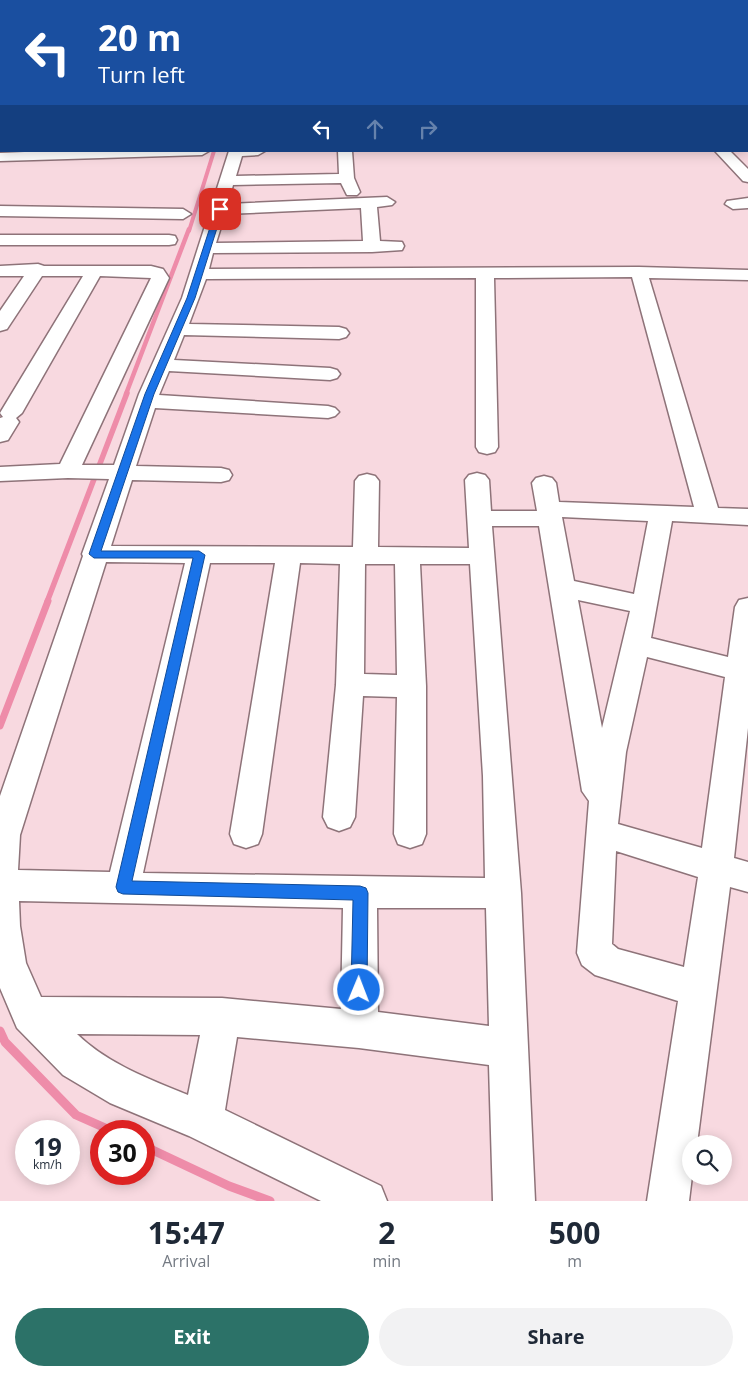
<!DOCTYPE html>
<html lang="en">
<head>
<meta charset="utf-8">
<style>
	body { margin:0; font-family:"Open Sans",sans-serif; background:#f2f2f3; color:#1f2937; height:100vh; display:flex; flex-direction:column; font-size:19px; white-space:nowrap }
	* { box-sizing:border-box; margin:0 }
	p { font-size:16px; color:#747a83 }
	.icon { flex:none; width:28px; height:28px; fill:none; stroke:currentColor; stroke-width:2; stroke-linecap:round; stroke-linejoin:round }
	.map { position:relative; height:1201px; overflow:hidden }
	.sheet { display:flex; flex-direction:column; background:#fff; flex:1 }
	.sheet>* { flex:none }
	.hud { position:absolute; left:0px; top:0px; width:749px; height:152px; box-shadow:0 2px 12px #0003; background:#1a4fa0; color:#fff; overflow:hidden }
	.buttons { position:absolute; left:682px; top:1135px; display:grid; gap:10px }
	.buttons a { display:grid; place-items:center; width:50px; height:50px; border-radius:50%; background:#fff; box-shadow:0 2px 12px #0003; font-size:25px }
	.speed { position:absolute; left:15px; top:1120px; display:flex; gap:10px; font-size:25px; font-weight:700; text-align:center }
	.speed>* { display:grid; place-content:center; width:65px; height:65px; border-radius:50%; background:#fff; box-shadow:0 2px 12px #0003; line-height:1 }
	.speed small { font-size:12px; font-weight:400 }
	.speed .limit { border:8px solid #d22; background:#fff; color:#111 }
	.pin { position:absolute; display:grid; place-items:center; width:42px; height:42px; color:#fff; margin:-21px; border-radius:10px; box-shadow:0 2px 8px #0006 }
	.me { position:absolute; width:55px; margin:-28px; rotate:1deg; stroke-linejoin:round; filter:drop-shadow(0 0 4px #0008) }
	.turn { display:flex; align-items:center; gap:18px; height:105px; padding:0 15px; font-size:22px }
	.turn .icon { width:65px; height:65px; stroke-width:2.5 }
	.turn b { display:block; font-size:35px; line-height:42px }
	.lanes { display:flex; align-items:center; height:48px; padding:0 15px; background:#0003; justify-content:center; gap:25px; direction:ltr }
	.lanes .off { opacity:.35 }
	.eta { display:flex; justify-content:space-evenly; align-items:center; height:85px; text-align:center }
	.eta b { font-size:30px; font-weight:700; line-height:35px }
	.cta { display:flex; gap:10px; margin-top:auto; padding:10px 15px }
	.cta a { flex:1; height:58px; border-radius:30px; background:#2c7268; color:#fff; font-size:20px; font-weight:700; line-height:58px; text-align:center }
	.cta a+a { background:#f2f2f3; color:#1f2937 }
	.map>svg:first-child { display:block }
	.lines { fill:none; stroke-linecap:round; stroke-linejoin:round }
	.stream-far4 { stroke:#ee8ca9; stroke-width:4 }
	.stream-far3 { stroke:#ee8ca9; stroke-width:4.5 }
	.stream-far2 { stroke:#ee8ca9; stroke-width:5.5 }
	.stream-far1 { stroke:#ee8ca9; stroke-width:7 }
	.stream { stroke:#ee8ca9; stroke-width:9 }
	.minor-casing { stroke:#8e7379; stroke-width:3 }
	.minor { fill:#fff; fill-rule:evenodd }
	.route { fill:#1a73e8; stroke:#114b97 }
</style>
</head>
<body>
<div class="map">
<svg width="748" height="1201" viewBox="0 0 748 1201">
	<rect width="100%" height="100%" fill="#f8d9e0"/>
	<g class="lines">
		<path class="stream-far4" d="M189,231l25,-80"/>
		<path class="stream-far3" d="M126,394l63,-165"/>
		<path class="stream-far2" d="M47,602l80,-209"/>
		<path class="stream-far1" d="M0,726l48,-125"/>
		<path class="stream" d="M0,1031l5,11 71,73 36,16
			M144,1146l85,40 41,15"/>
		<g class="minor-casing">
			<path id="minor" d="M0,0h8l1,1h-8l-1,3z
				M235,0h16l1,1h-16z
				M426,0h10v1h-10z
				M465,0h10v1h-10z
				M600,0h10v1h-10z
				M625,0h10v1h-10z
				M661,0h10v1h-10z
				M0,17h1v6h-1z
				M0,58l1,1v7h-1z
				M49,151h160l-7,4 -202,6v-8z
				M229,151h36l-7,4 -16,1 -6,20 103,-2 -1,-23h14l2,27 6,14 -3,3h-10l-6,-12 -108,2 -5,19 159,-7 8,5 -3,3 -15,2 3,34 22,1 2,4 -2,4 -30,2 -159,1 -4,16 430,-2 109,3v10l-99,-2 69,230 30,1v16l-76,-4 -21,117 77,19 7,-50 4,-7 9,-2v130l-14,130 14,4v30l-18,-5 -33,257h-6l1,32 -3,25h-42l31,-200 -83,-26 -13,-10 -5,-12 12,-152 -7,-10 -43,-265h-47l29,367 14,308h-42l-4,-136 -130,-17 -122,-11 -12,73 156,76 6,15h-66l-132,-65 -79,-33 -47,-28 -46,-47 -17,-40v-192l83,-240 -1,-2 27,-75 -41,-1 -68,3v-14l60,-3 91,-186 -51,-2 -78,137 -6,5 3,4 -11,18 -8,2v-24l3,-1 -3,-4 83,-137h-41l-35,53 -7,2v-20l24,-35h-24v-10l38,-2 6,2h107l12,3 6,9 -87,187h32l25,-71 43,-96zM361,208l2,33 -147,2 9,-29zM632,277l62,230 -135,-5 -3,-19 -4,-5 -8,-2 -8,2 -4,5 5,28h-46l-2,-31 -4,-5 -8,-2 -8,2 -4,5 4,68 -91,-1 1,-66 -4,-5 -8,-2 -8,2 -4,5 -2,66 -242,-1 21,-66 89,2 8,-2 3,-5 -3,-5 -8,-2 -85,-2 19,-58 173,10 7,-2 4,-4 -4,-4 -7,-2 -169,-11 10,-24 161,9 7,-2 3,-4 -3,-4 -7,-2 -156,-8 10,-25 155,4 7,-2 3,-4 -3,-4 -7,-2 -150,-3 17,-45 270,-1v169l3,5 8,2 8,-2 3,-5 -4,-169zM562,517l86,4 -14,73 -60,-13zM106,562l79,1 -75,309 -92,-2 2,-35zM210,563h65l-45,271 4,10 12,4 12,-4 4,-10 38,-271 40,1 -4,121 -13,132 5,10 11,4 11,-4 5,-10 8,-121 34,1 -3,137 4,10 12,4 12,-4 4,-10v-148l-6,-122h50l13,212 2,102 -342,-5zM365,564h30l2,111 -33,-1zM578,600l52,11 -28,117zM647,657l78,20 -23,171 -84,-24 8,-72zM616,851l82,26 -14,90 -66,-18 -6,-5zM19,901l324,7 -2,101 -119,-11 -181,-1 -15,-34 -6,-37zM377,908h109l3,118 -111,-14zM77,1034l123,1 -12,60c-39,-16 -80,-31 -111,-61z
				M715,151h15l18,18v13l-5,-1z
				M748,198v10l-15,1 -8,-5 2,-3z
				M0,206l183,3 8,5 -8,5 -183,-3z
				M0,235h169l6,1 2,4 -2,4 -6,1h-169z"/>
		</g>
		<use href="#minor" class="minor"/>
	</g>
	<path class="route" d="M220,207l3,2 -28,89 -41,96 -53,157h98l6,4 -73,326 228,5 6,2 2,5 -1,97 -2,6 -6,2 -5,-2 -3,-6 2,-90 -230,-6 -5,-2 -2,-5 77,-329h-99l-5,-4 56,-160 42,-96 29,-89z"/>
</svg>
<div class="buttons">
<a><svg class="icon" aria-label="search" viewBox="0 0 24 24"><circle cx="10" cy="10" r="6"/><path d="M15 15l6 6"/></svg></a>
</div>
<div class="speed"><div>19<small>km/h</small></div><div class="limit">30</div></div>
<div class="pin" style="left:220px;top:209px;background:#d93025"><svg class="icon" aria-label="arrive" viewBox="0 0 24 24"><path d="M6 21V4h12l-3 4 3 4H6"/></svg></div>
<svg class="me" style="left:359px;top:990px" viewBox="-20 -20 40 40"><circle r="17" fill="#1a73e8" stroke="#fff" stroke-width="3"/><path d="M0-11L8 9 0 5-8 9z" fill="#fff"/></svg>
<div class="hud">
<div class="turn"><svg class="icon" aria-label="left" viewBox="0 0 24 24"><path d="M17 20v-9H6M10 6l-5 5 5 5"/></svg><div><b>20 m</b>Turn left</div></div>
<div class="lanes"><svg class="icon" aria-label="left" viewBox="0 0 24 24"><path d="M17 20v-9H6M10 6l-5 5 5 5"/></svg><svg class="icon off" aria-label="ahead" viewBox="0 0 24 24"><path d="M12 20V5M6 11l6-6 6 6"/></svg><svg class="icon off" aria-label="right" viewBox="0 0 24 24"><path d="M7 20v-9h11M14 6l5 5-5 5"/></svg></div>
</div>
</div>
<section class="sheet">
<div class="eta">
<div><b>15:47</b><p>Arrival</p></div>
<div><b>2</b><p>min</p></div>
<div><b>500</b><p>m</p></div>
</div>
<div class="cta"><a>Exit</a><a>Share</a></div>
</section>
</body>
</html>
